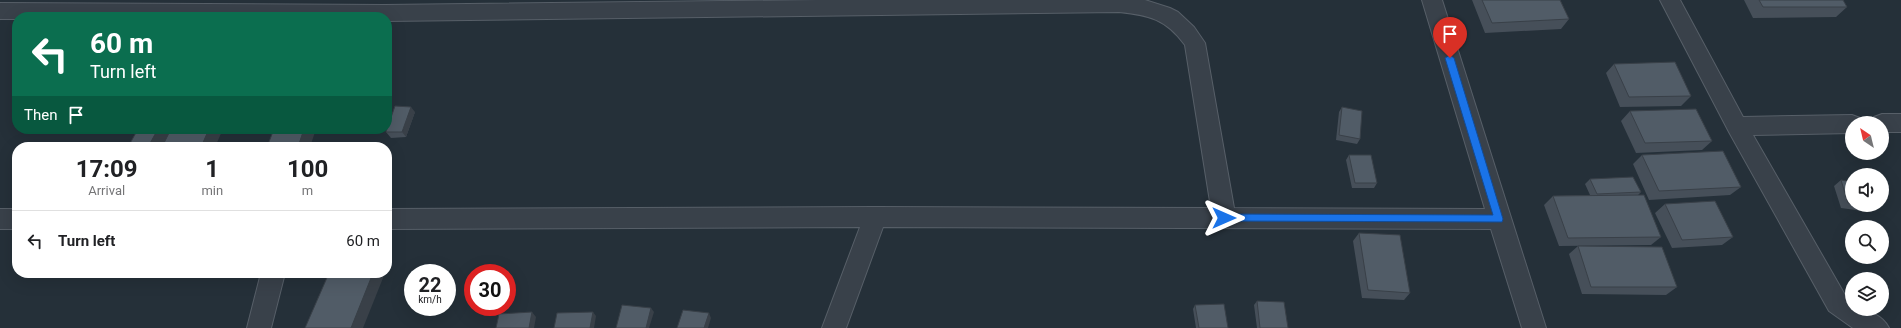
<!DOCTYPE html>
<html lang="en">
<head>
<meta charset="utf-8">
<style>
	body { margin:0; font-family:Roboto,sans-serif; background:#f2f2f2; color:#202124; height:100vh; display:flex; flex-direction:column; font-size:15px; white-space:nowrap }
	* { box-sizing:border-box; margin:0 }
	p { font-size:13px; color:#757577 }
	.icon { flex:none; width:22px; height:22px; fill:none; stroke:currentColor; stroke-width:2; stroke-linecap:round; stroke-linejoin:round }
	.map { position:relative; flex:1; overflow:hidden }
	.panel { position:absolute; left:12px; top:142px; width:380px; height:136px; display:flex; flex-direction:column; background:#fff; border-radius:16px; box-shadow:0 4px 16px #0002 }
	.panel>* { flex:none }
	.hud { position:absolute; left:12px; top:12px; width:380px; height:122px; border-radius:16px; box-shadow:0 4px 16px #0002; background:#0b6e4f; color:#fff; overflow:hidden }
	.needle { width:26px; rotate:325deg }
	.controls { position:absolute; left:1845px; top:116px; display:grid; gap:8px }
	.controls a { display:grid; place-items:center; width:44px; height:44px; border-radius:50%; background:#fff; box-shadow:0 4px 16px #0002; font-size:20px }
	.speed { position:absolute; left:404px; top:264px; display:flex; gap:8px; font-size:20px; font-weight:700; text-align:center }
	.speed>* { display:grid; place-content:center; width:52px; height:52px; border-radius:50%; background:#fff; box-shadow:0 4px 16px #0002; line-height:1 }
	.speed small { font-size:10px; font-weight:400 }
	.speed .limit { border:6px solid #d22; background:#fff; color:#111 }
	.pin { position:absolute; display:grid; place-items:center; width:34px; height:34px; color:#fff; margin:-41px -17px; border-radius:50% 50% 50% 0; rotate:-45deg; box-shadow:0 0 4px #0007 }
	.pin .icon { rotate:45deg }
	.me { position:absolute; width:44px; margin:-22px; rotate:90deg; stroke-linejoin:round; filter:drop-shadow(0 0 3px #0008) }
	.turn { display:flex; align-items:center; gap:14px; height:84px; padding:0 12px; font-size:18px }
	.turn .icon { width:52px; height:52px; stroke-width:2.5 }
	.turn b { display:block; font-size:28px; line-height:34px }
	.then { display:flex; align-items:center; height:38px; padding:0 12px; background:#0003; gap:8px; font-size:15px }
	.eta { display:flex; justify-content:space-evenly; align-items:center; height:68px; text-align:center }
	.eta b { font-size:24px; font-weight:700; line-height:28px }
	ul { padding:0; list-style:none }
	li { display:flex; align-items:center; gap:12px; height:60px; padding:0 12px; border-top:1px solid #e0e0e0 }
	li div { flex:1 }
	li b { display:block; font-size:15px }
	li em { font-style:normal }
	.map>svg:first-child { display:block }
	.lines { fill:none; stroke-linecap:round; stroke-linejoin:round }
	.street-casing { stroke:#575f68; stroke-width:2 }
	.street { fill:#39414a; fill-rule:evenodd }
	.wall { fill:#464f59 }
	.shaded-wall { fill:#394048 }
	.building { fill:#515c67; stroke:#394048 }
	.route { fill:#1a73e8; stroke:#114b97 }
</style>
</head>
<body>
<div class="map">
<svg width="1901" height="328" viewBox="0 0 1901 328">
	<rect width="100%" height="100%" fill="#253039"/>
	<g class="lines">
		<g class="street-casing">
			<path id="street" d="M818,0h327l25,8 8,4 16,15 11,16 29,165 251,1 -63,-209h20l104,328h-24l-31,-99 -608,-2 -37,101h-24l38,-101 -473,2v-20l488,-2 336,1 -26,-163c-19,-26 -36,-30 -66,-33l-732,9v-4h-370v2h-17v-16l385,2z
				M1660,0h20l63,117 109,-2 8,3 2,5h-10v10l-99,2 92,160 7,5v9c14,0 31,6 37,19h-36l-24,-17 -100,-179z
				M1882,114h19v18h-19v-9h-11l3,-6z
				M0,209h17v20h-17z
				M261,273h24l-14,55h-24z"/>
		</g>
		<use href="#street" class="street"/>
	</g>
	<path class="wall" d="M1472,0h88l9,19 -8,10 -76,4z
		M1744,0h99l4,7 -11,10 -83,1z
		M1614,64l77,32 -10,10 -61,1 -14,-34z
		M1342,107l18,32 -3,5 -21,-4 3,-28z
		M1630,111l82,30 -10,9 -66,3 -15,-32z
		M415,112l-9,25 -15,1 -5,-6z
		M1349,155l28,28 -3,5h-22l-6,-28z
		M1642,155l99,32 -11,8 -81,5 -16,-36z
		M1590,179l51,13 -3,3 23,42 -10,8 -92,1 -15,-41 9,-9 37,-1 -5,-11z
		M1841,180l11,2v23h25v2l-7,5 -29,-4 -7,-22z
		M1665,204l68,33 -11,8 -50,3 -17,-35z
		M1359,233l51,60 -6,7 -42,-2 -9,-57z
		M1578,246l99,41 -11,8 -84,-1 -13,-40z
		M1257,301l31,27h-31l-3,-23z
		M1195,305l33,23h-32l-3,-19z"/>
	<path class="shaded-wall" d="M411,107l4,5 -9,25 -4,-5z
		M158,129h15l-9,18h-16z
		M209,129h14l-8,18h-14z
		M304,129h12l-6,18h-12z
		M373,273h12l-22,55h-12z
		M651,308l3,4 -5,16h-3z
		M532,312l4,5 -2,11h-5z
		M593,312l3,4 -2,12h-4z
		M709,313l2,5 -3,10h-4z"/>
	<path class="building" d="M1482,0h78l9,19 -77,4z
		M1759,0h84l4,7h-84z
		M1675,62l16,34 -62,1 -15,-33z
		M395,106l16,1 -9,25h-16z
		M1342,107l20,4 -2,28 -21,-4z
		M1696,109l16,32 -67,2 -15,-32z
		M138,129h20l-10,18h-20z
		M171,129h38l-8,18h-39z
		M274,129h30l-6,18h-31z
		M1723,151l18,36 -82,4 -17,-36z
		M1349,155h22l6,28h-22z
		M1633,177l8,15 -44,2 -7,-15z
		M1841,180l11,2v22l-4,-1z
		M1644,195l17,42 -93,1 -15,-42z
		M1715,201l18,36 -51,3 -17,-36z
		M1861,205h16v2z
		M1359,233l41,2 10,58 -42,-3z
		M1578,246l84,1 15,40h-86z
		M329,273h44l-22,55h-46z
		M1257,301l27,1 4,26h-28z
		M1224,304l4,24h-29l-4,-23z
		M622,305l29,3 -5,20h-30z
		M683,310l26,3 -5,15h-27z
		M532,312l-3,16h-33l3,-14z
		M593,312l-3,16h-36l3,-15z"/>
	<path class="route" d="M1450,55l4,3 49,161 -1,3 -281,-1 -1,-3 4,-4 269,1 -48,-157z"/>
</svg>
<div class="controls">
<a><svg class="needle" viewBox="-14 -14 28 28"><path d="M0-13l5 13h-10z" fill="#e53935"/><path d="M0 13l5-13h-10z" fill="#757577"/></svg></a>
<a><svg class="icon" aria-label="sound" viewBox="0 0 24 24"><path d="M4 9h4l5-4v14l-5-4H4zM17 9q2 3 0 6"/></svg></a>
<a><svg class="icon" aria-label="search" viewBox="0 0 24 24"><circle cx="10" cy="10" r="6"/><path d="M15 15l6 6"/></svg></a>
<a><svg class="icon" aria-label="layers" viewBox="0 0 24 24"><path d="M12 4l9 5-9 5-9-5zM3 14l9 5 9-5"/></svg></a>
</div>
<div class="speed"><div>22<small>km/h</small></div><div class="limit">30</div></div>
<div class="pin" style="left:1450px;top:58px;background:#d93025"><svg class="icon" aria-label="arrive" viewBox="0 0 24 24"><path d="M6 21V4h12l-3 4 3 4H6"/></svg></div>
<svg class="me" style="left:1224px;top:218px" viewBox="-20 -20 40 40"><path d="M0-17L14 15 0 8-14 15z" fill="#1a73e8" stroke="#fff" stroke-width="4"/></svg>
<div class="hud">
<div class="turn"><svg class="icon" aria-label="left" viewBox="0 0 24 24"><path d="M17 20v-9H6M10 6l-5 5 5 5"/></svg><div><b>60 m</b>Turn left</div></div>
<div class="then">Then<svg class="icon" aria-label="arrive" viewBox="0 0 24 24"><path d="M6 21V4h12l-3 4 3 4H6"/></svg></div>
</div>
<section class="panel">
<div class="eta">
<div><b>17:09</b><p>Arrival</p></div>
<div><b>1</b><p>min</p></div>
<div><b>100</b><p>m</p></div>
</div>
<ul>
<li><svg class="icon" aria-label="left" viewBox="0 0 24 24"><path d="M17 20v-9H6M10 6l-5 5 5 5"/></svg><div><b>Turn left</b></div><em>60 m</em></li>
</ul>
</section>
</div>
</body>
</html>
